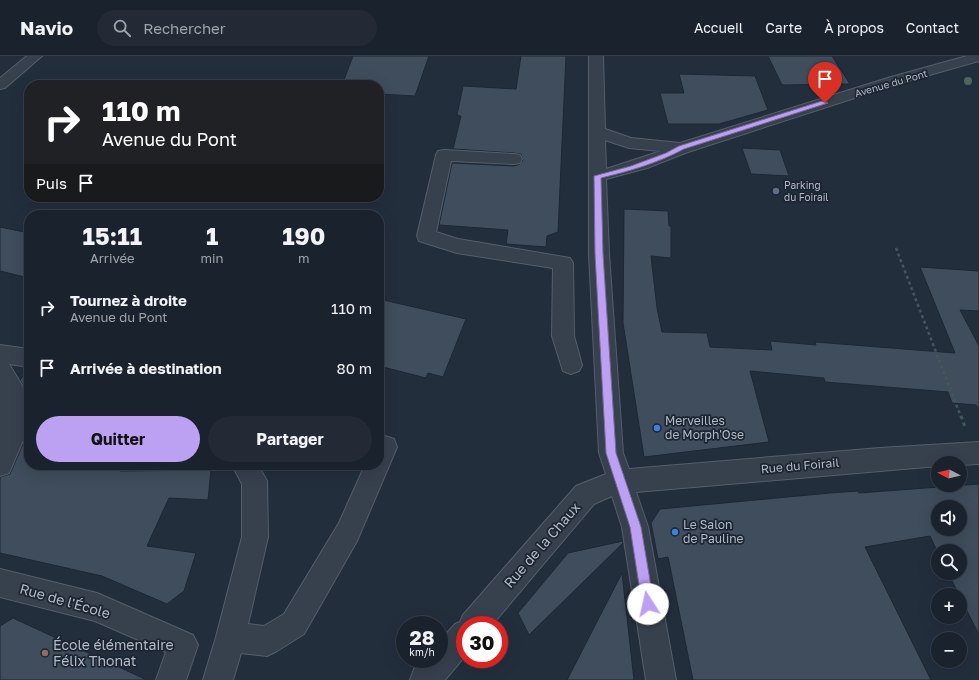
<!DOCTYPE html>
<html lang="fr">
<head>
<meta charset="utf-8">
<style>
	body { margin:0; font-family:"Golos Text",sans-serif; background:#232a36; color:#f1f3f6; height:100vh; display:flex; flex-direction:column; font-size:15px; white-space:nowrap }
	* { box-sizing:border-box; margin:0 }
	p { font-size:13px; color:#9fa4aa }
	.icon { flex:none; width:22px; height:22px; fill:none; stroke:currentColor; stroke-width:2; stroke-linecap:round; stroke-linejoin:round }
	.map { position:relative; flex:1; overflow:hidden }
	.panel { position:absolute; left:24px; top:154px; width:360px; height:260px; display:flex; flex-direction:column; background:#1a222e; border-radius:16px; box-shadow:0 4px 16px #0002,0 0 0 1px #383f4a }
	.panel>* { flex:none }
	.top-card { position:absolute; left:24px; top:24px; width:360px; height:122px; border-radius:16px; box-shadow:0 4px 16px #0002,0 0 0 1px #383f4a; background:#202124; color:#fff; overflow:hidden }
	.needle { width:26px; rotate:277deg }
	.buttons { position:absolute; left:931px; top:400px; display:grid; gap:8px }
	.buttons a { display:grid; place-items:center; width:36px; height:36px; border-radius:50%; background:#1a222e; box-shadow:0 4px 16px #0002,0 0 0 1px #383f4a; font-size:20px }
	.speed { position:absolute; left:396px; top:560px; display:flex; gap:8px; font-size:20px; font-weight:700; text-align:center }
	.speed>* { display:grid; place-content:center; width:52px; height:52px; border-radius:50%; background:#1a222e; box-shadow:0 4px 16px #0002,0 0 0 1px #383f4a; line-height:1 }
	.speed small { font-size:10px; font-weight:400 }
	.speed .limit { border:6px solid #d22; background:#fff; color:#111 }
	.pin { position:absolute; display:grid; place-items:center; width:34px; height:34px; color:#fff; margin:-41px -17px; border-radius:50% 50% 50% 0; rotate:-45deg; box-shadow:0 0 4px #0007 }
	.pin .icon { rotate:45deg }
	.me { position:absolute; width:44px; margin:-22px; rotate:350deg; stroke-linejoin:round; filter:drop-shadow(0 0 3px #0008) }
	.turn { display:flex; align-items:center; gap:14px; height:84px; padding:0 12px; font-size:18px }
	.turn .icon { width:52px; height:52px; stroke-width:2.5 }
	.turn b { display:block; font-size:28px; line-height:34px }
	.then { display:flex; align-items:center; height:38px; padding:0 12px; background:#0003; gap:8px; font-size:15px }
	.eta { display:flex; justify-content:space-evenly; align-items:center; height:68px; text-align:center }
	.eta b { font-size:24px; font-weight:700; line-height:28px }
	.cta { display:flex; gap:8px; margin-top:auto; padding:8px 12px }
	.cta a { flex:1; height:46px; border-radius:24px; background:#bca0f2; color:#111; font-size:16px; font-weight:700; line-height:46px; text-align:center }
	.cta a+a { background:#232a36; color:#f1f3f6 }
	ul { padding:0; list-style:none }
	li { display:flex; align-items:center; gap:12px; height:60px; padding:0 12px }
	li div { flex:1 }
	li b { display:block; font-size:15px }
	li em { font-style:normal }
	header { display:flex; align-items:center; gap:24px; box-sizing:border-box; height:56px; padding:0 20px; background:#1a222e; border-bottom:1px solid #383f4a }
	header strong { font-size:19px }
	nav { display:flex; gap:22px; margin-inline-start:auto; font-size:14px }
	.search { width:280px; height:36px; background:#232a36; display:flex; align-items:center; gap:10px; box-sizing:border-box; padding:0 14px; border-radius:22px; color:#9fa4aa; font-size:15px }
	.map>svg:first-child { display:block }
	.building { fill:#3f4d5c; stroke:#1e2734; fill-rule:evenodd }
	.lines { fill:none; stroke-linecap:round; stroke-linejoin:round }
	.minor-casing { stroke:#555e6b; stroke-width:2 }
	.path-far1 { stroke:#43585b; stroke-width:2.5; stroke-dasharray:3 3; stroke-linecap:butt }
	.path { stroke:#43585b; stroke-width:3; stroke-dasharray:3.5 3.5; stroke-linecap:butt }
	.minor { fill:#37404d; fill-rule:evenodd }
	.tree { fill:#4a695b }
	.route { fill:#bca0f2; stroke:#7a689d }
	.service-dot { fill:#5c6f8a; stroke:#1c2531; stroke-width:1.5 }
	.shop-dot { fill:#3f7fe0; stroke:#1c2531; stroke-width:1.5 }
	.education-dot { fill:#8d6e63; stroke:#1c2531; stroke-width:1.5 }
	.labels { text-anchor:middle; stroke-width:3.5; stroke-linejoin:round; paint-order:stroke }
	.far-street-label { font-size:10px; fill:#b2bbc8; stroke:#1c2531 }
	.far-poi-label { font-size:10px; fill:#b2bbc8; stroke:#1c2531; text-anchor:start }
	.poi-label { font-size:12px; fill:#b2bbc8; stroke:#1c2531; text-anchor:start }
	.street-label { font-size:12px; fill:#b2bbc8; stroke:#1c2531 }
	.near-street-label { font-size:14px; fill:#b2bbc8; stroke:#1c2531 }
	.near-poi-label { font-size:14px; fill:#b2bbc8; stroke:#1c2531; text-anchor:start }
</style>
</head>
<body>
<header>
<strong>Navio</strong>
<div class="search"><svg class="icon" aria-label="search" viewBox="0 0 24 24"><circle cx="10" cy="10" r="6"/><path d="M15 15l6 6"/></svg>Rechercher</div>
<nav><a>Accueil</a><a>Carte</a><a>À propos</a><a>Contact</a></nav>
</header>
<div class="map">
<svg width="979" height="624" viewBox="0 0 979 624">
	<rect width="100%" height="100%" fill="#232e3d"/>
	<path class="building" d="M353,0h76l-14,40 -36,-2v-9h-37z
		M521,0h45l-8,176 -11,4 -1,11 -40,-3 2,-14 -69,-5 13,-62 62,3 6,-2 3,-4 -2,-6 -7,-1 -61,-4 8,-33 -4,-1 6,-29 53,3z
		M768,0h64l18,28 -68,1z
		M679,18l76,2 13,34 -49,14h-51l-8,-31h24z
		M742,92l38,2 9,26 -38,-2z
		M624,153l44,2 1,15h2v32l-20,-2 6,52 5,24 45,1 3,14 62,3 -2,-9 46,4 -1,-3 140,11 -35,-86 59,4v40l-19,-1 19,36v63l-3,-4 -24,-2 -4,-11 -123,-10 -1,-4 -74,-7 19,71 -125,15 -21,-134z
		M0,171l29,6v45l-29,-7z
		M379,243l87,20 -23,58 -15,-4 -2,5 -47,-12z
		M29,313v96h93l-2,6 91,-1 -3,30 -39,-2 -22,48 49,7 -12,38 -17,13 -65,-28 -102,-23v-76l10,-3 16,-37 -2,-50 -4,-7z
		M979,428v151l-31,-62h12v-22h-22v2l-8,-17 -65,11 66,133h-238l-25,-123 -10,2 -7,-36 9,-14 170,-16 28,-2 1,2zM938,451h22v22h-22z
		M623,485v2l-94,92 -11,-22 50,-60z
		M622,517l12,107h-67z
		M13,562l134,62h-147v-54z"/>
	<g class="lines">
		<g class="minor-casing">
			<path id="minor" d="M27,0h15l-37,32 -5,1v-11z
				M589,0h14l2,73 26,9 49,5 211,-66 76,-21h12v5l-78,22 -213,69 -41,16 -41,11 3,75 14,199 6,16 251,-21 99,-6v22l-19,1v-2h-22v3l-302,26 12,35 28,153h-30l-24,-153 -10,-31 -18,8 -102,121h-27v31l-20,24h-35l4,-11 9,-10h16v-17l16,-18 5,-2 3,-7 113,-129 30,-12 -7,-21 -10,-199zM605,84l24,8 32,3 -55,18z
				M444,94l70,4 6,1 2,4 -2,4 -6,1 -63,-3 -15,71 22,7 112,19 3,5 1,73 8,29 -3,6 -8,3 -8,-3 -11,-35 1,-68 -96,-15 -38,-12 -2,-5 19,-81 2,-4z
				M0,289l29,4v18l-20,-3 14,23 2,49 -16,37 -9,3z
				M385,380l9,3 3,8 -40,94 -53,93 -27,17 -10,5 -26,-3 -8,27h-30l13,-43 26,-100v-53l-10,-19h26l9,16 1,56 -20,87 16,2 20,-12 55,-91 26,-58h14v-27z
				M0,513l97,24 96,42 5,10 -12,35h-30l10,-28 -71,-31 -95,-24z"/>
		</g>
		<path class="path-far1" d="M896,192l65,169"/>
		<path class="path" d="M961,360l4,11"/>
		<use href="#minor" class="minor"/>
	</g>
	<circle class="tree" cx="968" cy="25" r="4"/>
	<path class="route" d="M822,45l6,2 -144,46c-26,14 -54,22 -83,29l2,76 13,199 25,74 13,77 -2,4 -4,1 -4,-1 -2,-4 -12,-77 -24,-74 -11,-199 -1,-78 37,-10 35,-13 13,-7z"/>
	<circle class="service-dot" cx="776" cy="135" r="4"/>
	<g class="shop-dot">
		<circle cx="657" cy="372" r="4"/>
		<circle cx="675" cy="476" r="4"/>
	</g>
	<circle class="education-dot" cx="45" cy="597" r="4"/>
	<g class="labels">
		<g class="far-street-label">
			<text transform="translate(891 27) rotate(-16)" y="4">Avenue du Pont</text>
		</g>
		<g class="far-poi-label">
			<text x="784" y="133">Parking<tspan x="784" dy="12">du Foirail</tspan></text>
		</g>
		<g class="poi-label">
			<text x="665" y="369">Merveilles<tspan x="665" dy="14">de Morph'Ose</tspan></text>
			<text x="683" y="473">Le Salon<tspan x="683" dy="14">de Pauline</tspan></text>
		</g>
		<g class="street-label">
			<text transform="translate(800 410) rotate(-5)" y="4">Rue du Foirail</text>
		</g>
		<g class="near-street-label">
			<text transform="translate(542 489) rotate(-49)" y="5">Rue de la Chaux</text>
			<text transform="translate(65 545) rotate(16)" y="5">Rue de l'École</text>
		</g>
		<g class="near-poi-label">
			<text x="53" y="594">École élémentaire<tspan x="53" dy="16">Félix Thonat</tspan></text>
		</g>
	</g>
</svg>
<div class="buttons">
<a><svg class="needle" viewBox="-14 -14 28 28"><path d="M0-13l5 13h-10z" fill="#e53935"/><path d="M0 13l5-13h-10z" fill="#9fa4aa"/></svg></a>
<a><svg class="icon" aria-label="sound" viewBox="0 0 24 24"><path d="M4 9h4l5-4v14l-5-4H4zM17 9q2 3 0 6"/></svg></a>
<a><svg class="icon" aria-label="search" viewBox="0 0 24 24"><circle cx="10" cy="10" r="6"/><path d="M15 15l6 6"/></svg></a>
<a>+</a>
<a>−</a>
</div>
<div class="speed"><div>28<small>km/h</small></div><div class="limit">30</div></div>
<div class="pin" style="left:825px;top:47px;background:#d93025"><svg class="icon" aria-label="arrive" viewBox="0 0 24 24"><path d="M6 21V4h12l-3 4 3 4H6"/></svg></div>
<svg class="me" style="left:648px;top:548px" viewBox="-20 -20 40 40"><circle r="19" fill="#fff"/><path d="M0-13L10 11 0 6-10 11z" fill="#bca0f2"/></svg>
<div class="top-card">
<div class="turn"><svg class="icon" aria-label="right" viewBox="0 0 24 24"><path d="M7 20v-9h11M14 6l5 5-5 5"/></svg><div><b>110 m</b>Avenue du Pont</div></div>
<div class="then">Puis<svg class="icon" aria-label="arrive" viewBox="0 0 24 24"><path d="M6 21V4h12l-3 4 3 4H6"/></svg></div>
</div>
<section class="panel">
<div class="eta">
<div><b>15:11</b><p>Arrivée</p></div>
<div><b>1</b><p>min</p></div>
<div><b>190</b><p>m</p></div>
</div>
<ul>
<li><svg class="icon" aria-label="right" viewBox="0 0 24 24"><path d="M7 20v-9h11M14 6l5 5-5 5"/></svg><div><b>Tournez à droite</b><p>Avenue du Pont</p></div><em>110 m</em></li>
<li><svg class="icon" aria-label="arrive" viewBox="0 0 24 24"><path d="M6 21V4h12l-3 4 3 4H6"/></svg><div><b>Arrivée à destination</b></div><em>80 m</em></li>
</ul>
<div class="cta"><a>Quitter</a><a>Partager</a></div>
</section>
</div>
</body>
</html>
